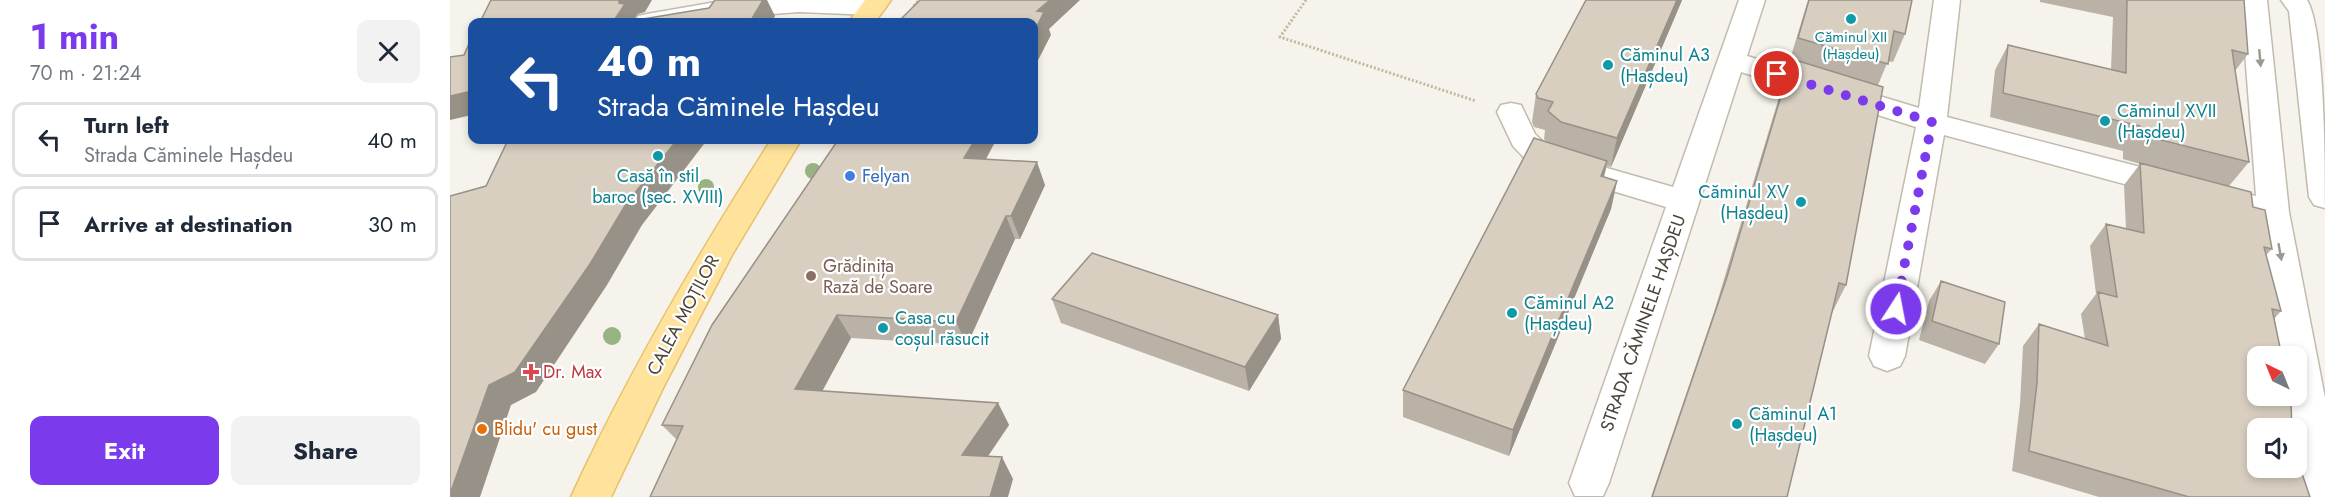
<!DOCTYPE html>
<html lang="en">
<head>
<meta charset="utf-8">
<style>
	body { margin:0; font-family:Jost,sans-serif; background:#f2f2f3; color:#1f2937; height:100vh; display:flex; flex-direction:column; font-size:22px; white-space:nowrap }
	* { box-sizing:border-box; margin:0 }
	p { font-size:20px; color:#747a83 }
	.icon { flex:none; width:33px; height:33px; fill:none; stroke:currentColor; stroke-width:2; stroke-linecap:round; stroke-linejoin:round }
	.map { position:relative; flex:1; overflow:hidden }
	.drawer { display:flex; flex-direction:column; background:#fff; width:450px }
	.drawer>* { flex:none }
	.hud { position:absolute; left:18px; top:18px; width:570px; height:126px; border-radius:12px; box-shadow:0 3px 9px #0003; background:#1a4fa0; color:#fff; overflow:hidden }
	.needle { width:39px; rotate:317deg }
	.fabs { position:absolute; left:1797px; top:346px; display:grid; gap:12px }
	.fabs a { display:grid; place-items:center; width:60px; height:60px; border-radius:12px; background:#fff; box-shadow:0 3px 9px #0003; font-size:30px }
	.pin { position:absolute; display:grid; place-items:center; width:51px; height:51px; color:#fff; margin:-26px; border:3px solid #fff; border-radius:50%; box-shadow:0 2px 6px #0007 }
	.me { position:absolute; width:66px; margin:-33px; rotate:11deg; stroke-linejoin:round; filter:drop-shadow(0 0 4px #0008) }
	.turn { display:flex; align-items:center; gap:21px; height:126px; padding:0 30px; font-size:27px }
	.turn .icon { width:78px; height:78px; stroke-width:2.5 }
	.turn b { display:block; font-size:42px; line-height:51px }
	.round { display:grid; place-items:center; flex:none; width:63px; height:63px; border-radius:12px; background:#f2f2f3 }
	.overview { display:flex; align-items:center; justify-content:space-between; height:102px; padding:0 30px }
	h1 { font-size:36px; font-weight:700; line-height:45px; color:#7c3aed }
	.action { display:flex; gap:12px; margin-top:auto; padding:12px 30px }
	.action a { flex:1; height:69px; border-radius:12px; background:#7c3aed; color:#fff; font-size:24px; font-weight:700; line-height:69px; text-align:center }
	.action a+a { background:#f2f2f3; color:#1f2937 }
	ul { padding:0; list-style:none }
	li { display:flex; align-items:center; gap:18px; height:75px; margin:0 12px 9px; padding:0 18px; border:3px solid #e0e1e3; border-radius:12px }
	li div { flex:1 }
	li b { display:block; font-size:22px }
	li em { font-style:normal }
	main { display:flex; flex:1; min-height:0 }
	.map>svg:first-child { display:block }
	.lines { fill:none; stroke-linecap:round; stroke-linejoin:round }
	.minor-casing { stroke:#c2bbae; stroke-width:3 }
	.major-casing { stroke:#e6c16a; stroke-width:3 }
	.path { stroke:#c4b79f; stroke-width:3; stroke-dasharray:2 2; stroke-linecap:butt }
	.minor { fill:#fff; fill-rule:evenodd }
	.major { fill:#ffe39c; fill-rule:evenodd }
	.tree { fill:#97b381 }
	.wall { fill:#bab2a6 }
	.shaded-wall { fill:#979187 }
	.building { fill:#d8cfc1; stroke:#979187; stroke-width:1.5 }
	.oneway { fill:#9c9892 }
	.route { stroke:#7c3aed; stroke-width:10; stroke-dasharray:0 18 }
	.culture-dot { fill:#0f9aa8; stroke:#fff; stroke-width:2 }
	.shop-dot { fill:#3f7fe0; stroke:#fff; stroke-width:2 }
	.education-dot { fill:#8d6e63; stroke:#fff; stroke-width:2 }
	.health-dot { fill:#e0444e; stroke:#fff; stroke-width:2 }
	.food-dot { fill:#e8710a; stroke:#fff; stroke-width:2 }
	.labels { text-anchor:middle; stroke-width:4.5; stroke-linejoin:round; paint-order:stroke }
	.far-culture-label { font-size:15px; fill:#0d838f; stroke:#fff }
	.culture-label { font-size:18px; fill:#0d838f; stroke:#fff; text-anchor:start }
	.shop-label { font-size:18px; fill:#366cbe; stroke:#fff; text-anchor:start }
	.education-label { font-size:18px; fill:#785e54; stroke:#fff; text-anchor:start }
	.street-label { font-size:18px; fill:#4b4439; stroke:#fff }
	.health-label { font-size:18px; fill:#be3a42; stroke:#fff; text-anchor:start }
	.food-label { font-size:18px; fill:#c56008; stroke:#fff; text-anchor:start }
</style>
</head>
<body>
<main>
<section class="drawer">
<div class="overview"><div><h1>1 min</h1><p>70 m · 21:24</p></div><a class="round"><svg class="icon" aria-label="close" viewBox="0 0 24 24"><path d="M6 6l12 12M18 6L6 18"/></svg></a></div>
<ul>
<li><svg class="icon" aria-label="left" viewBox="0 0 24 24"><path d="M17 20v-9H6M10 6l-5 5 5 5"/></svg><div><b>Turn left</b><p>Strada Căminele Hașdeu</p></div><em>40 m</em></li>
<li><svg class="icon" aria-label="arrive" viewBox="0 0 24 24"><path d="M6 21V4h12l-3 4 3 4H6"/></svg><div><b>Arrive at destination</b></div><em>30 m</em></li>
</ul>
<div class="action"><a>Exit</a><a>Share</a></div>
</section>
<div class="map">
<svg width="1875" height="497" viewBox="0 0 1875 497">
	<rect width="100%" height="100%" fill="#f6f3ec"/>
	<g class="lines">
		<g class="minor-casing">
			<path id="minor" d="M297,0h129l6,2 4,5 -4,5 -9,3 -74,-3 -83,6 -27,4h-55l4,-6 9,-2 69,-12z
				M1289,0h26l-18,56 172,52 15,-108h26l-13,117 240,62 5,8 -5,8 -11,3 -232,-63 -39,221 -5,10 -13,5 -13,-5 -5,-10 47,-229 -175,-55 -132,411 -6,13h-28l-6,-13 97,-276 -133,-40 -20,-21 -16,-34 4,-7 10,-2 10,2 14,29 20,19 118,34z
				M1791,0h26l22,212 36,186v99h-21l-8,-44v-24h-3l-6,-33h9v-39h-15l-23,-138 -46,-12 -5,-8 5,-8 11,-3 33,8z
				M1831,0h26c18,29 18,166 18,208l-11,-3 -5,-8 -20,-186z"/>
		</g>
		<g class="major-casing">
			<path id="major" d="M415,0h26l-16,22h-26z
				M321,140h30l-69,115 -69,133 -52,109h-40c57,-124 127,-243 200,-357z"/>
		</g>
		<path class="path" d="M856,0l-26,37 196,64
			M464,6l5,-6"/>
		<use href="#minor" class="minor"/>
		<use href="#major" class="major"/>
	</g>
	<g class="tree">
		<circle cx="363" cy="171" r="8"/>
		<circle cx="256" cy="187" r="8"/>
		<circle cx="162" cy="336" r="9"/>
	</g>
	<path class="wall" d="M1136,0h96l-2,5 -69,162 -4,-1 -3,11 13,4 -6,28 -102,247 -106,-39v-27l144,-247 -3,-4 1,-9 -11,-3 -2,-5 4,-28z
		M1358,0h104l-7,34 -12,28 -5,-1 -10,24 -32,200 -14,28 -45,184h-136l64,-188 67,-222 7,-21h-1z
		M1590,0h204l4,54 -13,17 14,91 -20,24 24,21 19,42 -6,6 15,56 -7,8 -16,110 52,68h-211l-87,-26 8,-67 3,-58 16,-22 46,15 -4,-25 15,-20 -6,-48 16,-22 20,5 -2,-44 16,-21 -17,-5v-8l-133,-34 5,-47 13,-25 103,25 2,-53 -73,-15z
		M388,140h158l-10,19 59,26 -25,54h-5l-48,106 -116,-7 -29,53 176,12 11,22 -22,32 26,22 -336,-39 -15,-15z
		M1491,281l58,63 -14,20 -66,-24 10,-39z
		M602,299l226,16 3,24 -32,52 -188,-68z"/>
	<path class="shaded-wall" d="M169,0h33l-7,12 -7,2 -4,5 2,3h-23l6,-19z
		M313,0h4l8,16 -3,6h-22z
		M600,0h30l-31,29 2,6 -17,33v-36l3,-21z
		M1227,0h5l-2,5 -69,162 6,-29z
		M22,91v24l-22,5v-24z
		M227,140h30l-65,85 -35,60 -71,107 -25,13 -31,92h-30v-3l39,-109 137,-181z
		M525,140h21l-22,41 -10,-23z
		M1157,161l-6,29v-14z
		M587,162l8,23 -25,54 -9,-23z
		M1167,181l-6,28 -102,247 4,-26z
		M556,216l9,23 -48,106 -11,-23z
		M387,315l14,23 -40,74 -16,-23z
		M828,315l3,24 -32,52 -4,-24z
		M548,403l11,22 -35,52 -12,-22z
		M552,457l11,22 -5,18h-18z"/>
	<path class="building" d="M41,0h128v3l6,1 -12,18h-133z
		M265,0h48l-13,22h-125l84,-14z
		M470,0h130l-13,11 7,1 -10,20v-10h-136z
		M1136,0h91l-60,138 -56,-16 -13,-11 5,-9 -15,-4 -2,-4z
		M1359,0h103l-7,34 -11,-3 -6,33 -90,-26z
		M1677,0h117l4,54 -16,-4 17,112 -108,-27 -1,-9 -137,-33 5,-48 118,28z
		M22,37v54l-22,5v-39l14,-2z
		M1342,59l91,28 -37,198 -7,-2 -52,214h-135l74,-217z
		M1084,138l73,23 -6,15 16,5 -104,249 -110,-40z
		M58,140h169l-51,64 -36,60 -75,108 -26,13 -39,109v-298l36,-10z
		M388,140h137l-11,18 73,4 -26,54h-5l-50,106 -119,-7 -42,74 203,14 -36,52 40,2 -12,40h-340l33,-71 -21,-1 50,-100z
		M1690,163l111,29 2,15 12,3 7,39 -8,-2 17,64 -9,-2 10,48h-24v39h31l2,8 1,25h-34v39h38v-12l14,41h-121l-160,-46 8,-68 2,-59 69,22 -10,-54 19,5 -11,-73 38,9z
		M642,253l186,62 -33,52 -193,-68z
		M1491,281l64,21 -6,42 -67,-23z"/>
	<defs><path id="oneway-solid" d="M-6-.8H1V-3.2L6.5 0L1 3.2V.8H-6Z" transform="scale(1.5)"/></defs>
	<g class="oneway">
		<use href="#oneway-solid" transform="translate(1810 58) rotate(85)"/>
		<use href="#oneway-solid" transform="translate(1830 252) rotate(80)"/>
	</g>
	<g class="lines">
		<path class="route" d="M1327,74l155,48 -36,187"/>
	</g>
	<g class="culture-dot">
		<circle cx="1401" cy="19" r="6"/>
		<circle cx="1158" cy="65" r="6"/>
		<circle cx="1655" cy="121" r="6"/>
		<circle cx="208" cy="156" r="6"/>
		<circle cx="1351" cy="202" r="6"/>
		<circle cx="1062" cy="313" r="6"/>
		<circle cx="433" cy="328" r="6"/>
		<circle cx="1287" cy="424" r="6"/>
	</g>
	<circle class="shop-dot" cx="400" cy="176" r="6"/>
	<circle class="education-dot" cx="361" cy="276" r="6"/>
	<path class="health-dot" d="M78 363h6v6h6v6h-6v6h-6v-6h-6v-6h6z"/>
	<circle class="food-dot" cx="32" cy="429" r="6"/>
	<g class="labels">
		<g class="far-culture-label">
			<text x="1401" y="42">Căminul XII<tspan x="1401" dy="17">(Hașdeu)</tspan></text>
		</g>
		<g class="culture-label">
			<text x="1170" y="61">Căminul A3<tspan x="1170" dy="21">(Hașdeu)</tspan></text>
			<text x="1667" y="117">Căminul XVII<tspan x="1667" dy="21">(Hașdeu)</tspan></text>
			<text x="208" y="182" text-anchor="middle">Casă în stil<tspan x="208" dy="21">baroc (sec. XVIII)</tspan></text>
			<text x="1339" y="198" text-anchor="end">Căminul XV<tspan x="1339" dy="21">(Hașdeu)</tspan></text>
			<text x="1074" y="309">Căminul A2<tspan x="1074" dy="21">(Hașdeu)</tspan></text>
			<text x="445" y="324">Casa cu<tspan x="445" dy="21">coșul răsucit</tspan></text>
			<text x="1299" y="420">Căminul A1<tspan x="1299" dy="21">(Hașdeu)</tspan></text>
		</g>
		<g class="shop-label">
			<text x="412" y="182">Felyan</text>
		</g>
		<g class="education-label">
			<text x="373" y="272">Grădinița<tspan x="373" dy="21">Rază de Soare</tspan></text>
		</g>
		<g class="street-label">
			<text transform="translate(233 315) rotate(-62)" y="6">CALEA MOȚILOR</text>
			<text transform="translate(1193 323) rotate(-71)" y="6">STRADA CĂMINELE HAȘDEU</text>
		</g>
		<g class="health-label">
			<text x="93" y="378">Dr. Max</text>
		</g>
		<g class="food-label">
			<text x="44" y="435">Blidu' cu gust</text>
		</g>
	</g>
</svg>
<div class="fabs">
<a><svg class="needle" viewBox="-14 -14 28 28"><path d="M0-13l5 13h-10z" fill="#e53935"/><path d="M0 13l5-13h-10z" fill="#747a83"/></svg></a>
<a><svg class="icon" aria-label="sound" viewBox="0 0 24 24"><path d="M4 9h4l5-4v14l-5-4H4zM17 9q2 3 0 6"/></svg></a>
</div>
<div class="pin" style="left:1327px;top:74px;background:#d93025"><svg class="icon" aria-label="arrive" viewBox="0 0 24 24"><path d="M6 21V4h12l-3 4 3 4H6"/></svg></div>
<svg class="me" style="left:1446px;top:309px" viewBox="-20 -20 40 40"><circle r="17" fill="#7c3aed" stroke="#fff" stroke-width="3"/><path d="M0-11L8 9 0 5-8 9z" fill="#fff"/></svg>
<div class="hud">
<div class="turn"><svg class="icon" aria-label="left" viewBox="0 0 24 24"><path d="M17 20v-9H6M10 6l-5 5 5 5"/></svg><div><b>40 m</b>Strada Căminele Hașdeu</div></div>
</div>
</div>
</main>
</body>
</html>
